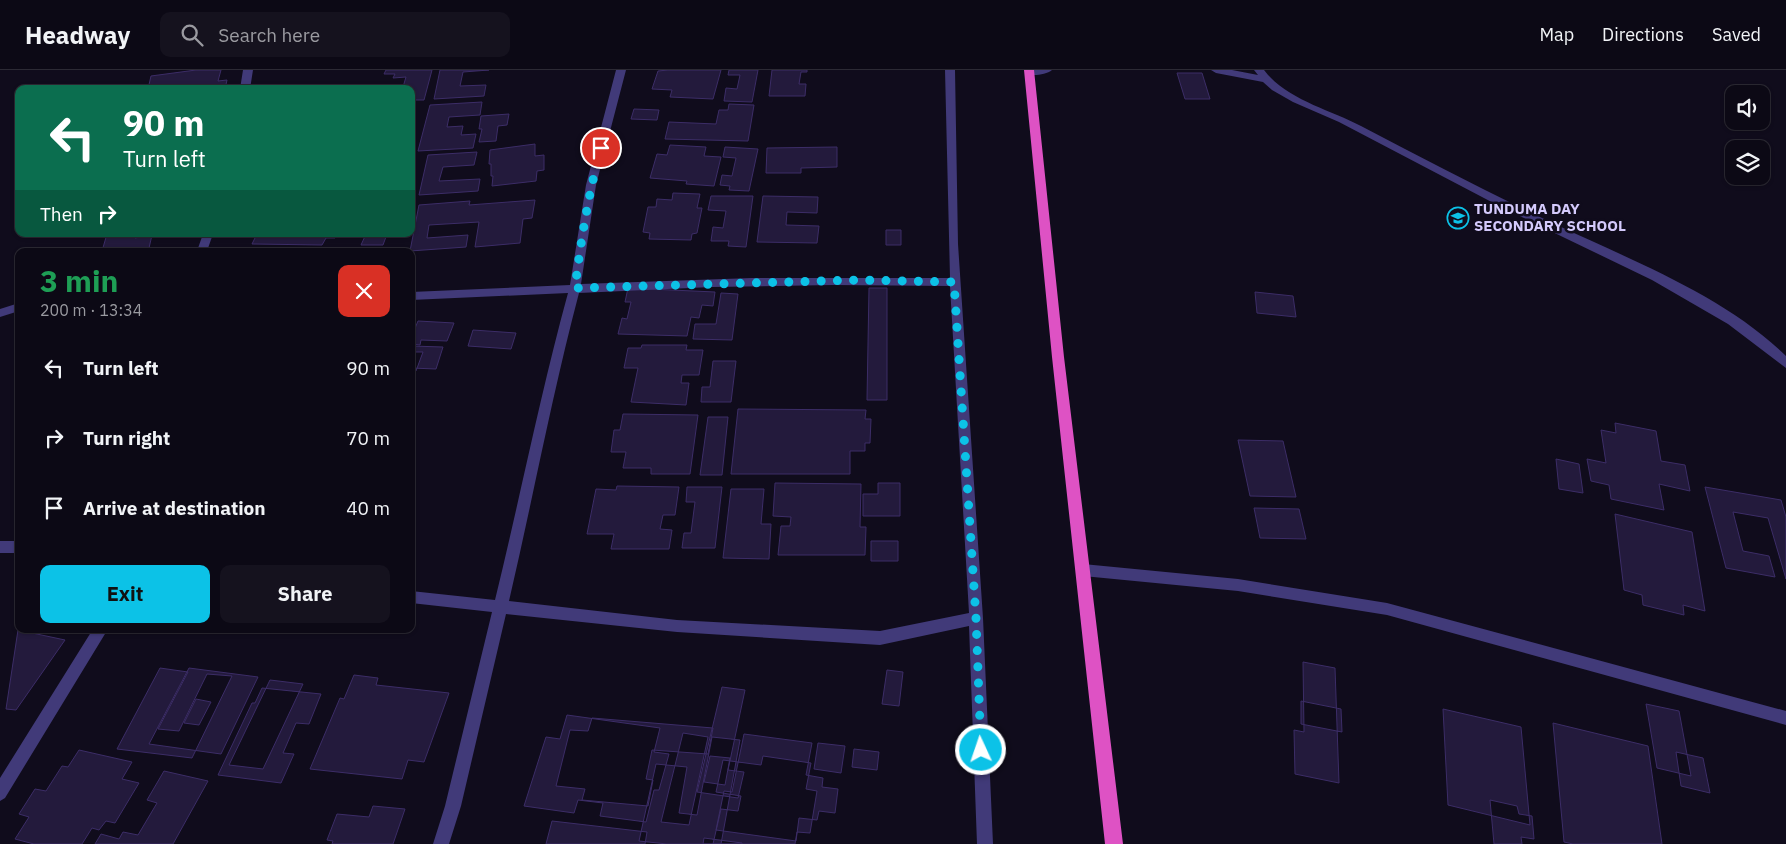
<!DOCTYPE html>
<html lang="en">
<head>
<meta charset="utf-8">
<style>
	body { margin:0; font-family:"IBM Plex Sans",sans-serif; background:#15121e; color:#f1f3f6; height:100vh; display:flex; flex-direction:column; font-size:19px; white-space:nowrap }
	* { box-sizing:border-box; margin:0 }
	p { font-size:16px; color:#9a9aa0 }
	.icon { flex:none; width:28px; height:28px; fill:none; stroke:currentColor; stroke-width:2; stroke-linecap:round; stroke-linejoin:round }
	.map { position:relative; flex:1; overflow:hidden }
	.panel { position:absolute; left:15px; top:178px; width:400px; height:385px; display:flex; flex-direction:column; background:#0c0915; border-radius:10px; box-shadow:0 1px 4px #0004,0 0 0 1px #2c2a34 }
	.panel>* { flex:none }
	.hud { position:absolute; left:15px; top:15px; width:400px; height:152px; border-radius:10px; box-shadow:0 1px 4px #0004,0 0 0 1px #2c2a34; background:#0b6e4f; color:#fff; overflow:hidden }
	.buttons { position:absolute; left:1725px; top:15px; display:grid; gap:10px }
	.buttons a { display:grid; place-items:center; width:45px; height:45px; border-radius:10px; background:#0c0915; box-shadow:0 1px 4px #0004,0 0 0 1px #2c2a34; font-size:25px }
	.pin { position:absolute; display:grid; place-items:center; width:42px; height:42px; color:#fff; margin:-21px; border:2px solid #fff; border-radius:50%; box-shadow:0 1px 5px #0007 }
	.me { position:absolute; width:55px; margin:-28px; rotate:357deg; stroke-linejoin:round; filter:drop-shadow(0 0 4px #0008) }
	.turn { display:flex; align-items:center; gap:18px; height:105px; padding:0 25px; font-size:22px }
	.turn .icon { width:65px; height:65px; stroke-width:2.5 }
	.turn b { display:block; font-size:35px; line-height:42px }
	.then { display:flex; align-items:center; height:48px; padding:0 25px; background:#0003; gap:10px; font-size:19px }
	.round { display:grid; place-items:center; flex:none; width:52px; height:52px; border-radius:10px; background:#15121e }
	.overview { display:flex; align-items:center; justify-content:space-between; height:85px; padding:0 25px }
	h1 { font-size:30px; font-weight:800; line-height:38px; color:#1e9e55 }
	.cta { display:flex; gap:10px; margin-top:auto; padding:10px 25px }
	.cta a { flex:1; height:58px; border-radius:10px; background:#0cc2e7; color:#111; font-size:20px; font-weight:800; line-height:58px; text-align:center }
	.cta a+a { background:#15121e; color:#f1f3f6 }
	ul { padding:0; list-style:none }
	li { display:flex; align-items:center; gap:15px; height:70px; padding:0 25px }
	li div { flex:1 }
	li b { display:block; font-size:19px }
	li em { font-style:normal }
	header { display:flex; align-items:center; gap:30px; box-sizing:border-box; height:70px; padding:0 25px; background:#0c0915; border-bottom:1px solid #2c2a34 }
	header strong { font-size:24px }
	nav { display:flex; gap:28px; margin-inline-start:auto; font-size:18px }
	.search { width:350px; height:45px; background:#15121e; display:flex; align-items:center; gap:12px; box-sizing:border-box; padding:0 18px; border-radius:10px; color:#9a9aa0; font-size:19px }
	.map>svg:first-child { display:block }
	.building { fill:#231a3c; stroke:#3c2d67; fill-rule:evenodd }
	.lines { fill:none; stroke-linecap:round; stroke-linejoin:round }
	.service { fill:#413a79; fill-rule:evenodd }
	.minor { fill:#413a79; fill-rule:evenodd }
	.trunk { fill:#de52c4; fill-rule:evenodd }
	.route { stroke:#0cc2e7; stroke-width:9; stroke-dasharray:0 16.2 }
	.labels { text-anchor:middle; stroke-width:5; stroke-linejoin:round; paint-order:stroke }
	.poi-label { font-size:15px; font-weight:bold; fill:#d4cafc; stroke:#100c1c; text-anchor:start }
</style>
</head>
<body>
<header>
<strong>Headway</strong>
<div class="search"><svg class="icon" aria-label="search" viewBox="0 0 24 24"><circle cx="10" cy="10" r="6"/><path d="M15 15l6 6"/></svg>Search here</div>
<nav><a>Map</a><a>Directions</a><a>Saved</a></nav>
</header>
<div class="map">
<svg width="1786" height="774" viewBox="0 0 1786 774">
	<rect width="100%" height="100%" fill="#100c1c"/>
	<path class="building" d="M196,0h25l-3,11 9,-1 -2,9h-77l3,-13z
		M386,0h46l-8,30h-13v-11h-32l24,-2 3,-10 -13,1 2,-4h-11z
		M440,0h49l-26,2 -3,14 26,-1 -2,11 -50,3z
		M668,0h53l-8,29 -43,-2 2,-7 -20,-1 6,-18z
		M729,0h29l-6,32 -28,-1 2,-13 11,1 3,-14h-12z
		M772,0h35v2h-6l-2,12h7l-1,12h-36z
		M1177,3h25l8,26h-25z
		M482,32l-2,13 -31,2 -2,10 16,-1 -2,9 15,-1 -3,14 -55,3 12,-46z
		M729,34l25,1 -6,36 -83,-2 4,-17 47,2 3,-14h9z
		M634,39l25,1 -2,10 -26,-1z
		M509,44l-2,11 -9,1 -2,15 -17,1 3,-13h-3l2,-13z
		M535,74v12l9,-1v15l-7,1 -1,10 -44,5 1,-10h-2v-12h-2l1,-14z
		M670,75l36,2 -2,9 17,1 -7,29 -28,-2 1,-3 -37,-3 7,-24 10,1z
		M725,77l33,2 -9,42 -20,-1 1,-4 -10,-1 2,-10 10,1 4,-18 -13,-1z
		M837,77v20l-36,1v5h-35l1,-25z
		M477,82l-3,13 -31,2 -4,14 41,-2 -2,12 -59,4 9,-40z
		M673,123l27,1 -3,14h5l-5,25 -5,1 -1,6 -42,-1 1,-6 -7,-1 5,-25h8l1,-8 15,1z
		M711,126h42l-7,51 -18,-1 1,-5h-18l2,-14 10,1 3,-17 -18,-1z
		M763,126l55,1 -1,16 -30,-1 -1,13 33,1 -2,17 -60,-1z
		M535,130l-3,18 -9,1 -3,24 -45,4 4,-25 -50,3 -2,13 41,-3 -2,12 -56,4 9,-46 51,-4 -1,4z
		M886,160h15v15h-15z
		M107,164h29l-1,4 17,-3 -3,13 -21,3h-26z
		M257,164h80l-2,4h-9l-4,7 -70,-1z
		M366,164h21l-4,11h-22z
		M628,218l87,4 -2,14 -11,-1 -3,13 -8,-1 -4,19 -69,-2 4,-16 5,1 4,-17h-6z
		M869,218h18v112h-20z
		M1255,222l38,4 3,21 -39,-4z
		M721,223l17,1 -6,46 -39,-1 2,-15h21z
		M418,251l36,2 -7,18 -26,-1 -1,5 -9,-1v-6z
		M473,260l43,3 -5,16 -43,-3z
		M642,275h45l-1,5h17l-4,25h-17l-1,8h8l-3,22 -55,-3 7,-34h-14l4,-20h13z
		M411,276l32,1 -7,22 -25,-1z
		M411,282h12l-7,19h-5z
		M713,291h23l-5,41h-30l1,-15h8z
		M738,339l128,1 -1,9h6l-1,24h-5v8h-15v23h-119z
		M623,344l75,1 -8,59h-39v-6h-28l3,-16h-15l3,-22h6z
		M708,347h20l-6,58h-22z
		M1615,353l41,8 5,30 24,4 5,26 -31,-7 5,26 -53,-11 -2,-14 -18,-4 -4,-22 19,4 -5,-33 15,3z
		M1238,370l45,1 13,56 -46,-1z
		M1556,389l23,5 4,29 -24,-4z
		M775,413l86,1 -1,43h6l-1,28h-87l3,-29h9l1,-9 -18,-1z
		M878,413h22v33h-37v-22h15z
		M617,416l62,1 -4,28h-12l-3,14 12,1 -3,19h-58l3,-15h-27l9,-45 20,1z
		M687,417h35l-7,61h-33l2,-15h7l4,-31h-9z
		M1705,417l76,13 5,17v62l-18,-61 -35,-6 10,39 26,5 6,21 -49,-9z
		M731,419h33l-3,35h10l-2,35 -46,-1z
		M1254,438l45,1 7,30 -46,-1z
		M1615,444l77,18 13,79 -22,-6 1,10 -41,-10 -1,-10 -18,-5z
		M871,471h27v20h-27z
		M18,560l47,10 -49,70 -10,-1z
		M1303,592l32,6 4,115 -44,-9 -1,-44 10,2z
		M160,598l28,4 -30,57 21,2 28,-57 25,2 -40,82 -75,-9z
		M189,598l69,9 -37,77 -72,-10zM196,629l15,3 -12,23 -15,-2z
		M887,600l16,2 -4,34 -17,-2z
		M354,605l24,3 -2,7 73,8 -25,69 -16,-2 -6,19 -92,-10 30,-71 4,1z
		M270,610l33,4 -40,85 -34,-4z
		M722,617l23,3 -17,80 16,2 -6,26 -41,-6z
		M262,618l59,6 -12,30 -13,-1 -13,30 11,1 -13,29 -63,-8 34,-72h3z
		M1301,631l40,8 1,23 -41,-8z
		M1646,634l33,7 12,65 -34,-8z
		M1443,639l78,18 9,98 -82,-20z
		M567,645l93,13 -6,24 15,2 -10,36h-5l-8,32 -46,-6 3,-13 -25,-3 -4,13 -50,-7 22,-69 14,2z
		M592,648l121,10 -5,26 -56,-4 -6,29 7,1 -5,26 -66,-6 3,-11 -29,-3 14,-56 18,1z
		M1553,653l95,23 14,98h-89l-9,-2z
		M683,663l25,4 -19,88 -28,-3z
		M744,664l68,9 -6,32 17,3 -1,9 16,2 -3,24 -16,-2 -2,9 -18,-2 -3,23 -80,-11 8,-39 8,1z
		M712,667l28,3 -19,104h-54l-28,-3 17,-77 31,3 -8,46 18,2z
		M818,673l27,3 -4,27 -27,-4z
		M854,679l25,3 -2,18 -25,-3z
		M79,680l53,12 -10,17 17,4 -24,40 -9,-2 -7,9 -7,-2 -10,16h-48l-19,-5 14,-22 -10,-3 16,-25 11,2 16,-25 6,1z
		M1676,682l27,6 7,35 -29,-7z
		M710,686l20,2 -5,27 -21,-3z
		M763,686l48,7 -5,26 11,2 -7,42 -13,-1 -2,12h-82l8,-35 17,2 3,-15 -25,-4 7,-32 38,5z
		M164,701l44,10 -35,63h-78l6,-10 18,5 4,-7 15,3 19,-32 -10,-3z
		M1490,730l27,6 2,8 13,2 2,23 -13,-2 1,7h-28z
		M373,736l32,3 -12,35h-61l1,-3 -6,-1 10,-26 32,3z
		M552,751l95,11 -2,12h-99z
		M704,768l38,5v1h-39z"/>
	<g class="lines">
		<path class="service" d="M1026,0h26c-6,5 -19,6 -26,4z
			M1211,0h21l26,5 -4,-5h10c23,30 65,39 97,56 65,34 130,68 196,99 76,36 168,71 229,131v12l-58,-44 -76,-44 -149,-72 -164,-86 -46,-20 -21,-12 -9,-8 -47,-9z"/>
		<path class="minor" d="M243,0h10l-3,19h-10z
			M616,0h10l-30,115 -15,99 171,-6h198l-5,-208h10l3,174 25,374 10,226h-16l-8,-218 -89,19 -203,-13 -171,-18 -45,192 -12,38h-16l12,-38 47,-194 -81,-9v-12l84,9c25,-102 45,-205 73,-307l-157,7v-8l159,-7 16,-100zM833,215l117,1 19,327 -89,18 -203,-11 -168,-19c24,-103 43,-206 70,-308l133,-6z
			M203,164h10l-6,17h-10z
			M19,233v8l-19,6v-8z
			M0,471h19v12h-19z
			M1083,494l155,15 149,24 399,108v14l-399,-110 -149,-24 -155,-15 -5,-2 -2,-4 2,-4z
			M93,559h15l-103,169 -5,3v-23z"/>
		<path class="trunk" d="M1024,0h10l30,287 59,487h-18l-53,-487z"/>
	</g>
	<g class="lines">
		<path class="route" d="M601,78c-13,47 -20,93 -26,140l283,-8 96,2 22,336 5,132"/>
	</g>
	<defs>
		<g id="school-ring" transform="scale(1.125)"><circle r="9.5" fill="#100c1c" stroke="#0cc2e7" stroke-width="1.5"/><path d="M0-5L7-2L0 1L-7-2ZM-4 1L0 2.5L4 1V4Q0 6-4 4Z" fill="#0cc2e7"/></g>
	</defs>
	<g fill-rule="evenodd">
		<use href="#school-ring" x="1458" y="148"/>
	</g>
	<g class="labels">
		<g class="poi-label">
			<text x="1474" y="144">TUNDUMA DAY<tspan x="1474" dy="17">SECONDARY SCHOOL</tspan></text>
		</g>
	</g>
</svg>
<div class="buttons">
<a><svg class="icon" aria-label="sound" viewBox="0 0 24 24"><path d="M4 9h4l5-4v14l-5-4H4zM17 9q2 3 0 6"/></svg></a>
<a><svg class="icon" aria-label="layers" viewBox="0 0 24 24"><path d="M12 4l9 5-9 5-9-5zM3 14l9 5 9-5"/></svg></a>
</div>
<div class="pin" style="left:601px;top:78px;background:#d93025"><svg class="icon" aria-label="arrive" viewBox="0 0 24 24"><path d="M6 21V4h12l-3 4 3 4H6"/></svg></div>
<svg class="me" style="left:981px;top:680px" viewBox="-20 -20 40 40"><circle r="17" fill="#0cc2e7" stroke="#fff" stroke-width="3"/><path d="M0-11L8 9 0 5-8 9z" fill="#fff"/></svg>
<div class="hud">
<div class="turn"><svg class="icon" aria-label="left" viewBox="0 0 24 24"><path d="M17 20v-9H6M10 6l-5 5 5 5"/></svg><div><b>90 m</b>Turn left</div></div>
<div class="then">Then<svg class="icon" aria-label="right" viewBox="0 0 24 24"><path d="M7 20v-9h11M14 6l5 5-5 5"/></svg></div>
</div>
<section class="panel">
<div class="overview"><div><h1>3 min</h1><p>200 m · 13:34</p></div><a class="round" style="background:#d93025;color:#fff"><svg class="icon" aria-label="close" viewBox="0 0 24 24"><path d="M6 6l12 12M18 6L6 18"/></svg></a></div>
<ul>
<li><svg class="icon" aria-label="left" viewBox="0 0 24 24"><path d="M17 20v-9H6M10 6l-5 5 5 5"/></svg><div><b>Turn left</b></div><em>90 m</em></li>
<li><svg class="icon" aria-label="right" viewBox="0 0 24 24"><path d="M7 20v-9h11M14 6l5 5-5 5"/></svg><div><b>Turn right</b></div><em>70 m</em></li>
<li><svg class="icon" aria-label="arrive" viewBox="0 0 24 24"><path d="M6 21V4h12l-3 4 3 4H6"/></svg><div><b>Arrive at destination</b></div><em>40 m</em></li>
</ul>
<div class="cta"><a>Exit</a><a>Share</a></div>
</section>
</div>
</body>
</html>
